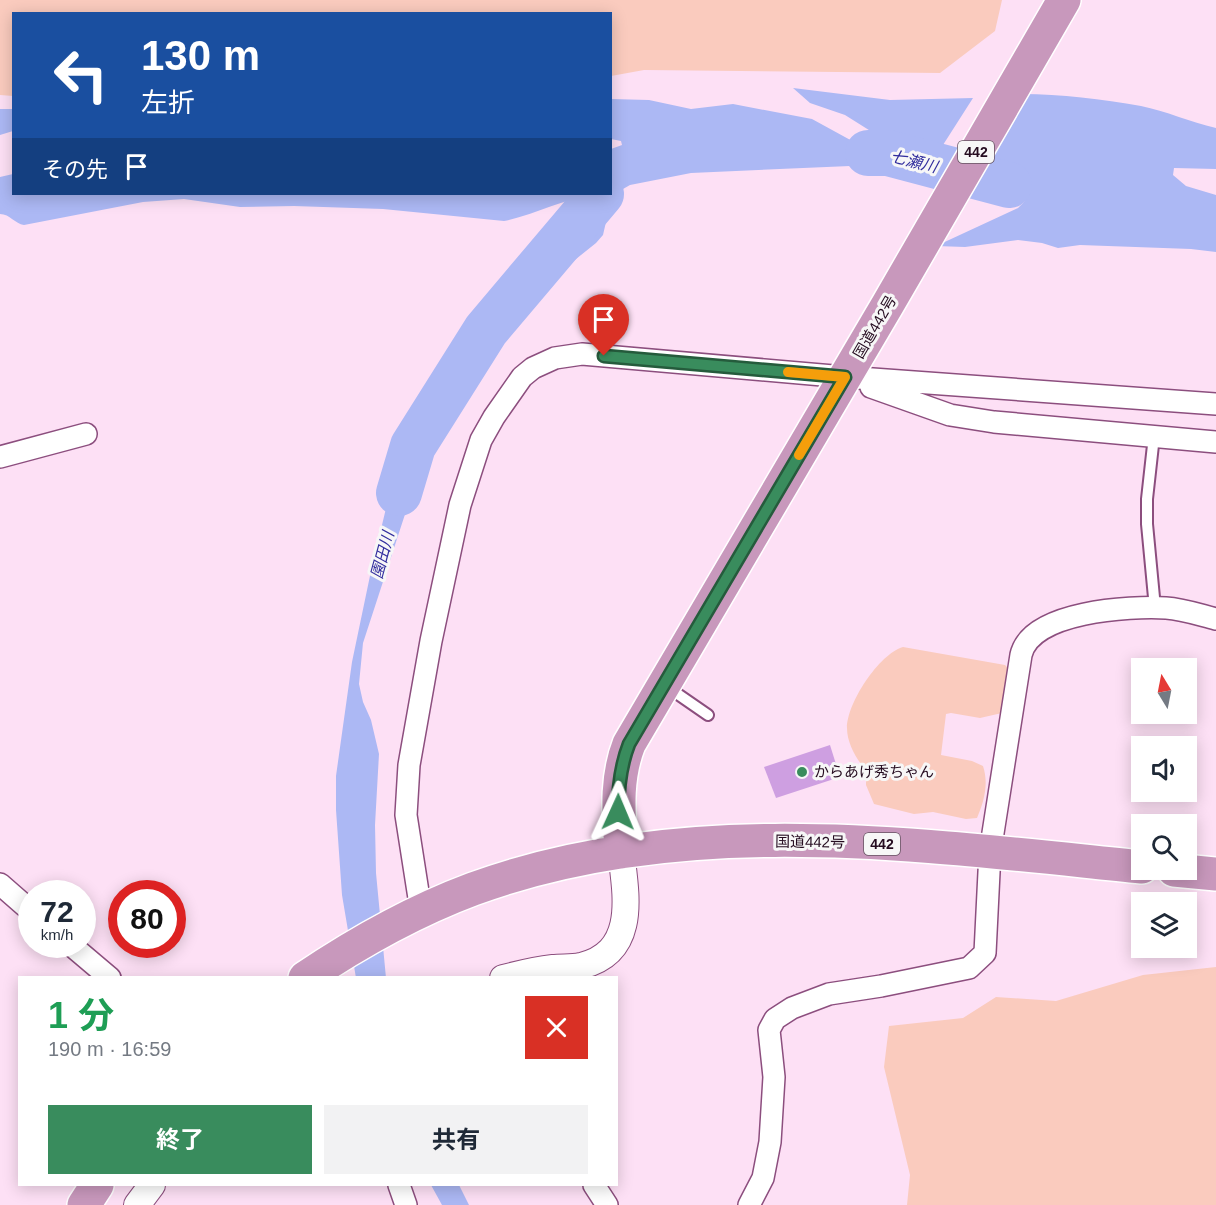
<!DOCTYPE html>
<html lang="ja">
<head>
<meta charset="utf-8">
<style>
	body { margin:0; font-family:Arial,"Noto Sans JP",sans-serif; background:#f2f2f3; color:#1f2937; height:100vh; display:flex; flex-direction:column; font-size:22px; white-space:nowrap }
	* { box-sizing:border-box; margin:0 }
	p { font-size:20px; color:#747a83 }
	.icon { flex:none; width:33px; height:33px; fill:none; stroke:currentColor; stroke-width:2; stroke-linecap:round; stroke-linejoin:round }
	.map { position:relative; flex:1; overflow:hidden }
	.panel { position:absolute; left:18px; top:976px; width:600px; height:210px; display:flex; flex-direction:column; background:#fff; border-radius:0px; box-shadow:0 3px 15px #0003 }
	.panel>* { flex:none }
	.banner { position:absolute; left:12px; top:12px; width:600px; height:183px; border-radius:0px; box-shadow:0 3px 15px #0003; background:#1a4fa0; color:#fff; overflow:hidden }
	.needle { width:39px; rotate:350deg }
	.tools { position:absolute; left:1131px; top:658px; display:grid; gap:12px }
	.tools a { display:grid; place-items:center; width:66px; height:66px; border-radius:0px; background:#fff; box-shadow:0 3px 15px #0003; font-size:30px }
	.speed { position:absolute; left:18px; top:880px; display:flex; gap:12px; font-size:30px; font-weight:700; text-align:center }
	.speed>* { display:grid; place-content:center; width:78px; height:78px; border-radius:50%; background:#fff; box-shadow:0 3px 15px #0003; line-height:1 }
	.speed small { font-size:15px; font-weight:400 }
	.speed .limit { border:9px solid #d22; background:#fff; color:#111 }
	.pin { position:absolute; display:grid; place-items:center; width:51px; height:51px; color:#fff; margin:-62px -26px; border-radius:50% 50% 50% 0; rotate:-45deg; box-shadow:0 0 6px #0007 }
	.pin .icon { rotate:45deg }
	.me { position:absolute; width:66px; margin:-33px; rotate:1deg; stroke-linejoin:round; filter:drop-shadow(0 0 4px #0008) }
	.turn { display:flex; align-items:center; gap:21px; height:126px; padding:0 30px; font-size:27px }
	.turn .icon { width:78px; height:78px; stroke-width:2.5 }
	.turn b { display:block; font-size:42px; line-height:51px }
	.then { display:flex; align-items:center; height:57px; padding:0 30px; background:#0003; gap:12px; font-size:22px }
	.round { display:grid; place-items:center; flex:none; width:63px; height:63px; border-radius:0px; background:#f2f2f3 }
	.overview { display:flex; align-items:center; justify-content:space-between; height:102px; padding:0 30px }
	h1 { font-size:36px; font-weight:700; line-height:45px; color:#1e9e55 }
	.cta { display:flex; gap:12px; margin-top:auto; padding:12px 30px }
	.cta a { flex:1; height:69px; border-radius:0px; background:#398c5d; color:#fff; font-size:24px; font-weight:700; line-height:69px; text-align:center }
	.cta a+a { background:#f2f2f3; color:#1f2937 }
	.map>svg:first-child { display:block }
	.green { fill:#facbbe }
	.water { fill:#acb8f4 }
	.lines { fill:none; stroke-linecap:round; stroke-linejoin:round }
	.river { stroke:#acb8f4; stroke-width:46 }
	.building { fill:#ce9fe1 }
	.service-casing { stroke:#8c4e7e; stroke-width:14 }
	.minor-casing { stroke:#8c4e7e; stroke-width:24 }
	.tertiary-casing { stroke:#8c4e7e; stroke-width:28 }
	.trunk-casing { stroke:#fff; stroke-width:36 }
	.service { stroke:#fff; stroke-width:10 }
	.minor { stroke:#fff; stroke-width:21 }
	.tertiary { stroke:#fff; stroke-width:26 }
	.trunk { stroke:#c898bc; stroke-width:33 }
	.route-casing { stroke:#255b3c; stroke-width:15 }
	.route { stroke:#398c5d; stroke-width:10 }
	.slow { stroke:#f59e0b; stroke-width:10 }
	.poi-dot { fill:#398c5d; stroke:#f7f7f7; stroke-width:2 }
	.labels { text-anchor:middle; stroke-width:6; stroke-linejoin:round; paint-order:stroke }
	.shield { fill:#f7f7f7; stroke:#645260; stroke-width:1.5 }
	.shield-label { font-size:14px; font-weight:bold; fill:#250c20 }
	.street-label { font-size:15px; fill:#250c20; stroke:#f7f7f7 }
	.poi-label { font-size:15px; fill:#250c20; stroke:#f7f7f7; text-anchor:start }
	.water-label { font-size:16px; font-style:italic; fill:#322e9e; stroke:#f7f7f7 }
</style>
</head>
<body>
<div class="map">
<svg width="1216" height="1205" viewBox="0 0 1216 1205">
	<rect width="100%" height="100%" fill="#fde0f5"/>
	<path class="green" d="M0,0h1002l-7,31 -55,42 -296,-3 -33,6 -1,-62h-596l-1,82 -13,-1z
		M903,647l102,18 10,10 -13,38 -22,5 -29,-5 -5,1 -5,41 31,6 11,5c6,18 1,36 -6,52l-11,1 -33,-7 -19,2 -40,-10 -8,-19v-15c-10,-11 -19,-27 -19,-42 0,-25 32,-74 56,-81z
		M1216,967v238h-309l3,-30 -26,-108 5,-41 74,-8 33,-21 60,4 87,-26z"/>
	<path class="water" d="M793,88l97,12 83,-2 -46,72 -77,-4 -159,7 -61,12 -14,8 -5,7 -8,35 -7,8 -40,32 -25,12 -33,34 -16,28 -12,33 -32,64 -15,24 -13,29 -47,144 -4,41 4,18 8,18 8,34 -4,71 1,48 10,105h-30l-14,-83 -6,-85v-34l16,-114 19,-91 22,-92 10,-29 9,-11 23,-13 7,-7 18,-56 22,-46 14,-19 16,-12 35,-19 18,-19 18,-13 11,-28 -1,-12c-31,4 -58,20 -89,26l-121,-12 -89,-3 -54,1 -56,-8 -41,3 -119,23c-9,-1 -14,-11 -24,-11v-37l13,-3 1,20h596l1,-45 11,-4 -1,-4 -10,-2v-40l38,1 42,9 42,-5 79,15 42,23 26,-5 -35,-22 -35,-12z
		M1022,94c39,0 80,5 119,12 25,5 49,16 75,22v41l-42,-1 -1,7 13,11 30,9v57l-25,-3 -111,-4 -22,3 -16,-5 -24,-3 -53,7 -29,-1 82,-38 7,-7 -12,-9 -42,-9z
		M0,109h13v22l-13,4z
		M431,1185h28l10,20h-27z"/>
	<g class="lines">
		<path class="river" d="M868,153h20l121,32
			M399,493l14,-47 73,-116 115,-136"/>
	</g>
	<path class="building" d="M830,745l10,32 -64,21 -12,-31z"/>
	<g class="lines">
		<g class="service-casing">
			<path id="service" d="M1154,436l-7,63v25l8,84
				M666,686l42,29"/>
		</g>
		<g class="minor-casing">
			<path id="minor" d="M871,387l79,28 44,7 222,20
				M0,457l86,-23
				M0,884l32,28
				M421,911l-15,-96 3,-50 22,-124 29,-136 21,-65 13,-23 28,-40 11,-9 22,-10 27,-4 263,23 371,27
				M71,945l39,33
				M399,1185l7,20
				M594,1185l13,20
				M749,1205l14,-27 7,-36 4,-65 -5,-47 6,-11 17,-11 37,-14 52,-8 88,-18 16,-15 5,-101 31,-197c10,-44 109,-49 145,-47 17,1 34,7 50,11"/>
		</g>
		<g class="tertiary-casing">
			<path id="tertiary" d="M503,978c16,-4 33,-8 50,-10 9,-1 19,0 28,-2 57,-14 45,-71 40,-114
				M137,1205l15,-20"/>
		</g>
		<g class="trunk-casing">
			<path id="trunk" d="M621,852c-2,-37 -6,-72 8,-108l259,-440 176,-304
				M1174,870l42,4
				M305,978c52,-35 109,-67 168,-89 213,-78 448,-44 669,-22
				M84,1205l13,-20"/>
		</g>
		<use href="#service" class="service"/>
		<use href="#minor" class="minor"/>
		<use href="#tertiary" class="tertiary"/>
		<use href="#trunk" class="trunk"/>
	</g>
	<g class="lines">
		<g class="route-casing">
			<path id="route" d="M604,356l241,21 -216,367c-9,23 -11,44 -11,68"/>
		</g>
		<use href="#route" class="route"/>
		<path class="slow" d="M788,372l57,5 -46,78"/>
	</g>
	<circle class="poi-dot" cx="802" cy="772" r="6"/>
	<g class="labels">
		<g class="shield">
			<rect x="958" y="141" width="36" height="22" rx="4.5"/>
			<rect x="864" y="833" width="36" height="22" rx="4.5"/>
		</g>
		<g class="shield-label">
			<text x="976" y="157">442</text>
			<text x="882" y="849">442</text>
		</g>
		<g class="street-label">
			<text transform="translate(875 327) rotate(-60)" y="5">国道442号</text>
			<text transform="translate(810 842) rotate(1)" y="5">国道442号</text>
		</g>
		<g class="poi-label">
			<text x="814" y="777">からあげ秀ちゃん</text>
		</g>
		<g class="water-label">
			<text transform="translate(914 161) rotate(14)" y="6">七瀬川</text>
			<text transform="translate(382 555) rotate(-75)" y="6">園田川</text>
		</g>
	</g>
</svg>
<div class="tools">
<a><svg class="needle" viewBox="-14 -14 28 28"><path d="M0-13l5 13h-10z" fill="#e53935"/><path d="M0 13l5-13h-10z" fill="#747a83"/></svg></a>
<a><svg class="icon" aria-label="sound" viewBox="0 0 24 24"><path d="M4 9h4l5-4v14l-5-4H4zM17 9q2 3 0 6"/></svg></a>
<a><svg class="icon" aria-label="search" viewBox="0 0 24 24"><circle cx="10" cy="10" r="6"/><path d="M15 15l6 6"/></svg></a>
<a><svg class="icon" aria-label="layers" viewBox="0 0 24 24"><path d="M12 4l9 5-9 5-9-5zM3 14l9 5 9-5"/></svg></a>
</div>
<div class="speed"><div>72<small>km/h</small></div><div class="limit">80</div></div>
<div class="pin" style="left:604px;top:356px;background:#d93025"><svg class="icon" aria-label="arrive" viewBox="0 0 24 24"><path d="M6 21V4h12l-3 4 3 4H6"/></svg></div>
<svg class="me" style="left:618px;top:812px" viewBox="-20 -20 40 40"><path d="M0-17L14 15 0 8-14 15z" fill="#398c5d" stroke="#fff" stroke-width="4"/></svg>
<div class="banner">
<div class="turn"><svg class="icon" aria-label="left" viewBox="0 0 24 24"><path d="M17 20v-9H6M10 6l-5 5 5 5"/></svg><div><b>130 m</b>左折</div></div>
<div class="then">その先<svg class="icon" aria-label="arrive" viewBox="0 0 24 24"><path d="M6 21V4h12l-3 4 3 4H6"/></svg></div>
</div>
<section class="panel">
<div class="overview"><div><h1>1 分</h1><p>190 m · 16:59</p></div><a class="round" style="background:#d93025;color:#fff"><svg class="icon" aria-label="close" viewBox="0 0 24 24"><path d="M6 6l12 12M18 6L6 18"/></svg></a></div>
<div class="cta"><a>終了</a><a>共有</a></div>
</section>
</div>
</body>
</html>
